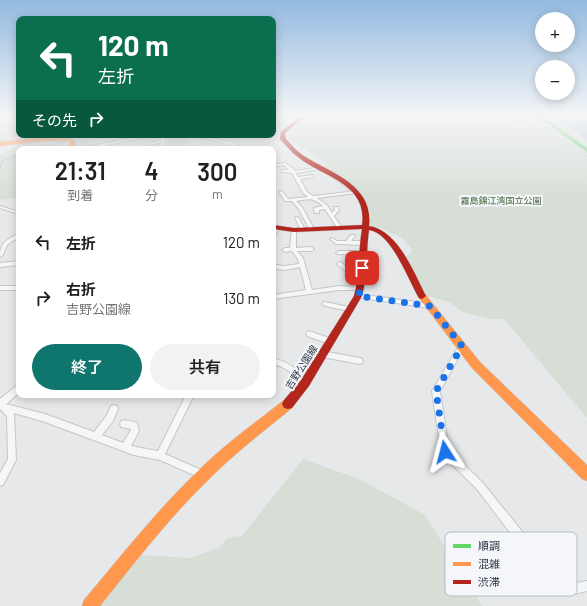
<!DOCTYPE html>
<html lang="ja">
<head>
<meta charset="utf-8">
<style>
	body { margin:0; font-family:Barlow,"Noto Sans JP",sans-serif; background:#f2f2f2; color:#202124; height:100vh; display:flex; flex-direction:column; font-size:15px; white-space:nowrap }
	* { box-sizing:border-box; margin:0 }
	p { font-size:13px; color:#757577 }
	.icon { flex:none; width:22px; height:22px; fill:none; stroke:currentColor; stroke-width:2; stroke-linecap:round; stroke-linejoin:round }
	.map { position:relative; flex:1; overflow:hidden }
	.panel { position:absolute; left:16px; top:146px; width:260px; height:252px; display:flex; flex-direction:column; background:#fff; border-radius:8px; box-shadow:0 2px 10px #0003 }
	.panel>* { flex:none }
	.guide { position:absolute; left:16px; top:16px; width:260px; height:122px; border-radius:8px; box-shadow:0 2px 10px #0003; background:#0b6e4f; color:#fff; overflow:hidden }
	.tools { position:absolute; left:535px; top:12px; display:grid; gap:8px }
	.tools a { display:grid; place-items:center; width:40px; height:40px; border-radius:50%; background:#fff; box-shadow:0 2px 10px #0003; font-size:20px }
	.pin { position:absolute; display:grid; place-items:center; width:34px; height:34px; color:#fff; margin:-17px; border-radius:8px; box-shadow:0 2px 6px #0006 }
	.me { position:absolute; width:44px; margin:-22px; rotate:351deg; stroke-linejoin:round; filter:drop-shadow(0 0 3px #0008) }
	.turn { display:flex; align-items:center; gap:14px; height:84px; padding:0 16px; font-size:18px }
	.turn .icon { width:52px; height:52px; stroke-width:2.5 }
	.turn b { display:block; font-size:28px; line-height:34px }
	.then { display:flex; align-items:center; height:38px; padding:0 16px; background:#0003; gap:8px; font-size:15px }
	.eta { display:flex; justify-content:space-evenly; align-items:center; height:68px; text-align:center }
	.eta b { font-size:24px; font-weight:600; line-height:28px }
	.cta { display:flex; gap:8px; margin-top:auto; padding:8px 16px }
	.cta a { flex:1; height:46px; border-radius:24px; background:#0f766e; color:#fff; font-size:16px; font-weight:600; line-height:46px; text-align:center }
	.cta a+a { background:#f2f2f2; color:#202124 }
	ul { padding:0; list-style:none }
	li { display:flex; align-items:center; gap:12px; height:56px; padding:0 16px }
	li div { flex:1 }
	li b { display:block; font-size:15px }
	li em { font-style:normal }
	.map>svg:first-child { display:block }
	.green { fill:#d6ded6 }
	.water { fill:#b4c4d5 }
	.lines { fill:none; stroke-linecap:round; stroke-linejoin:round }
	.stream { stroke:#b4c4d5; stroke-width:1 }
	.street-casing { stroke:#c4c6c8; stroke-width:2 }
	.fast-casing { stroke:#c4c6c8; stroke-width:1 }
	.slow-casing { stroke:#c4c6c8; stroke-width:1 }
	.jam-casing { stroke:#c4c6c8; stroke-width:1 }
	.street { fill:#f5f6f7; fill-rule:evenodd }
	.fast { fill:#63d668; fill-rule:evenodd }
	.slow { fill:#ff974d; fill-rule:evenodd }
	.jam { fill:#b3261e; fill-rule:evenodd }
	.rail-casing { stroke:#cecfd2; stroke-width:2 }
	.rail { stroke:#f4f6f9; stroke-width:1; stroke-dasharray:3.5; stroke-linecap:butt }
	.route { stroke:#1a73e8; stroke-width:7; stroke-dasharray:0 12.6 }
	.labels { text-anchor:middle; stroke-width:4; stroke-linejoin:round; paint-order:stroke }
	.far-park-label { font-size:9px; fill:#3f6138; stroke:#f4f6f9 }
	.street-label { font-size:10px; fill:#2b3445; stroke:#f4f6f9 }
	.key { fill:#f4f6f9; stroke:#b8bcc3; stroke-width:1 }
	.key-label { font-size:11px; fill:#2b3445 }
</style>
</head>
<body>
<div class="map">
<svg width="587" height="606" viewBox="0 0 587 606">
	<rect width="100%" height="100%" fill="#e6e8ea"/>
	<path class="green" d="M273,115h22h-4l-8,13 -10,-3v-5l8,-2 -4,-1 -4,2z
		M309,115h278v303l-83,-99h-14l-27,-7 -14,-10 -22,-6 -22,-37 8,-9 -12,-13 -11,-4 -8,-5 -13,-2 2,-10 -3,-10 -43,-33 2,-10 -4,-1 -21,-15 -10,-4 -4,-4 -1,-7c8,-6 13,-14 22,-17z
		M5,123h14v12h92l-13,3 -8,9 -4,2h-15l4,-8 -1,-2 -7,-1 -67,5v-10l4,-4h-4v-4z
		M169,135h28l-10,5 4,3 -4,3 3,1 5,-2 4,2v2h-37l5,-5z
		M37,141h31l-6,8h-43v48l-19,3v-45l24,-13z
		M303,459l56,20 66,36 57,91h-384l41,-51 52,3 29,-11 7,-9 15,-2z"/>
	<path class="water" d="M552,115h35v25z"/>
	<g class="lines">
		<path class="stream" d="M71,137l1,-2
			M35,149l27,-7
			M0,168l2,-7 17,-7"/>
		<g class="street-casing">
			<path id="street" d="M300,115h5l-2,1z
				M505,115h4l-10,2 7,7 -2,1 -9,-8z
				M511,115h3l10,4 -3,1z
				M518,115h3l15,7 19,4c-11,3 -27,-4 -37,-11z
				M273,132h10l2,1 -2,1h-10z
				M112,135h9l2,1 -2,1h-10l-1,-1z
				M145,135h20l2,1c-2,7 -4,13 -13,13l7,-5 1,-2 -12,3 -2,-1 14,-5 1,-2h-18l-55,12h-5l7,-3z
				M192,135h6l31,7 12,-7h4l-13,8 11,6h-5l-8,-4 -7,4h-4l8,-5z
				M285,163l11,8 26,-4v2h-1l-25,4 2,4 15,-2v2l-13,2 7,13 6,4 44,-5 1,1 -2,1 -39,5 10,7 5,8 3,-3 -1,-3h4l1,3 -5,6 8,12v1h-4l-13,-20 -6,1v3h-4l-1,-4v-1l9,-2c-11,-9 -13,-7 -27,-5l6,6 12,22 -2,1h-2l-12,-22 -6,-7h-7l-6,-9 3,-1 6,8 20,-2 -5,-4 -11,-20 -10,-1v-2h7l-5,-5 -11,2v-2z
				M0,206l19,6v2l-19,-6z
				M295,217h2l2,1 6,12v1h-4v-1l-6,-12z
				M275,227h4v1l-4,8 -2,1v-6z
				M292,229h4v19l15,-1 3,2 -3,2h-14l6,7 9,32 27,-4 22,1 2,1 1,1 -1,1h-24l-66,9v-4l33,-5 -6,-23 -16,3 -7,-1 -4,1v-4l4,-1 7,1 15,-2 -1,-5 -6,-8 -7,1 -3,-2 3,-2h5z
				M17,234h2v3l-12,8 -4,10 -3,2c0,-15 6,-16 17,-23z
				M351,235h4v1l-4,5h12l3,2 -3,2 -27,-1 -6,-5 2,-1 5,3h9z
				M339,251h23l3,2 -3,2 -25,-1 -1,-1z
				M19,261v4l-19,2v-4z
				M340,262l7,5 15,-1 3,2 -3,2 -16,1 -8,-6 -1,-1 1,-1z
				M0,286h19v4h-19z
				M358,294l72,10 3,2 -3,2 -74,-11 -1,-1z
				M323,302h2l24,5 3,2 -3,2 -24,-5 -3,-2z
				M309,331l23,8 1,2 -1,2 -2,1 -23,-8 -1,-2 1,-2z
				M462,343l2,1 1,2 -25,45 9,59 33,32 60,74 30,28 15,-3v10l-17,4 -4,-1 -32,-30 -58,-76 -34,-33 -1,-3 -9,-61 28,-47z
				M322,351l38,7 2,1 1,2 -1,2 -2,1 -38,-7 -2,-1 -1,-2 1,-2z
				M273,358c15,4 25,11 35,23l1,2 -1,2c-4,1 -4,2 -6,-1 -3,-2 -4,-5 -7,-7 -6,-7 -13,-11 -22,-13z
				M19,385v8l-13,11 39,10 49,18 13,-17 4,-9 3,-1 3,1 1,3 -5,12 -11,14 21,8 8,-13v-1l-10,-2 -1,-3 1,-3c5,-1 11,0 16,2l2,8 -8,15 27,5 28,-56h8l-29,59 41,18 1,3 -1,3 -3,1 -43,-19 -26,-5 -89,-33 -31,-9 2,47 -13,25 -3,1v-13l8,-14 -1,-43 -7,-7v-10l16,-13z"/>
		</g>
		<g class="fast-casing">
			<path id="fast" d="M536,115h4l47,33v4z"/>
		</g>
		<g class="slow-casing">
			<path id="slow" d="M44,137l27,1 5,5 -4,6h-6l4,-6 -1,-2h-25l-44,5v-4z
				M422,293l3,1 55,68 107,103v16l-5,-2 -110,-111 -53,-70 -1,-2z
				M288,399l4,1 2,4 -2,4c-28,23 -57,45 -83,71 -40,39 -74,83 -109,127h-18l2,-6c37,-44 73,-90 115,-130 26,-26 56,-47 85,-70z"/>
		</g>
		<g class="jam-casing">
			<path id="jam" d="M302,115h4l-21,18 1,6c5,5 11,13 18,17 27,17 70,29 65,70 29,4 45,47 57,70l-4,3 -3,-1c-11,-18 -27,-65 -50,-68 -3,22 -1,44 -7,66l-53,90 -17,22 -4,1 -4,-1 -2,-4 2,-4 17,-20 53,-84c6,-22 4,-45 8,-67l-68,3 -21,-3v-4l21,3 68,-3c6,-42 -40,-48 -64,-68 -7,-5 -12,-12 -18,-18l1,-7z"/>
		</g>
		<use href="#street" class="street"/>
		<use href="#fast" class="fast"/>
		<use href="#slow" class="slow"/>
		<use href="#jam" class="jam"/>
		<g class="rail-casing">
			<path id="rail" d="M523,115l64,41"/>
		</g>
		<use href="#rail" class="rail"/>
	</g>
	<linearGradient id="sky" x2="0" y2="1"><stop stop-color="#93bae0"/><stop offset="0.58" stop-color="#f4f5f6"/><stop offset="1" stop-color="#f4f5f6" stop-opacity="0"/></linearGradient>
	<rect width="587" height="199" fill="url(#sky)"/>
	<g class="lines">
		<path class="route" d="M362,268l-1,22 -3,6 72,10 32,40 -26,45 9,61"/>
	</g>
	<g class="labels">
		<g class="far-park-label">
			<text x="501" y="204">霧島錦江湾国立公園</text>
		</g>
		<g class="street-label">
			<text transform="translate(301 367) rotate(-57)" y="4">吉野公園線</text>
		</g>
	</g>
	<rect x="445" y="532" width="132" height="64" rx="6" class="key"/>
	<rect x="453" y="544" width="18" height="4" fill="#63d668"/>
	<rect x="453" y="562" width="18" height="4" fill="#ff974d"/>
	<rect x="453" y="580" width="18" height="4" fill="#b3261e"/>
	<g class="key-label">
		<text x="478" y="550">順調</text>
		<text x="478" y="568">混雑</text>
		<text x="478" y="586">渋滞</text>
	</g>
</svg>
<div class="tools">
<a>+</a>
<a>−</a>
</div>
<div class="pin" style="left:362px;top:268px;background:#d93025"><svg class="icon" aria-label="arrive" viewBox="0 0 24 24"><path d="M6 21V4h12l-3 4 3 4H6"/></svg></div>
<svg class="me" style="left:445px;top:452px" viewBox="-20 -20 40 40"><path d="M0-17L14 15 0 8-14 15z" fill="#1a73e8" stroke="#fff" stroke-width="4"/></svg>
<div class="guide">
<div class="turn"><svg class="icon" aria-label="left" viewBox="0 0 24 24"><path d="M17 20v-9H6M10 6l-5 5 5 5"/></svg><div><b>120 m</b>左折</div></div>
<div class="then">その先<svg class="icon" aria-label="right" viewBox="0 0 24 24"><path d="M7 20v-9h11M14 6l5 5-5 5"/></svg></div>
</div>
<section class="panel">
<div class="eta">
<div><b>21:31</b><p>到着</p></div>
<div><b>4</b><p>分</p></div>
<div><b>300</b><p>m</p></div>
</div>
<ul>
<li><svg class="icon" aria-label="left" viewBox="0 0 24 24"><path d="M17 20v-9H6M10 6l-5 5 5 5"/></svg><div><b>左折</b></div><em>120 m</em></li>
<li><svg class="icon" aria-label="right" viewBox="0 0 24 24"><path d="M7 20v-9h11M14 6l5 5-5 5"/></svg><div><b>右折</b><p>吉野公園線</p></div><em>130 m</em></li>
</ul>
<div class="cta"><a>終了</a><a>共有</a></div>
</section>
</div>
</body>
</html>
